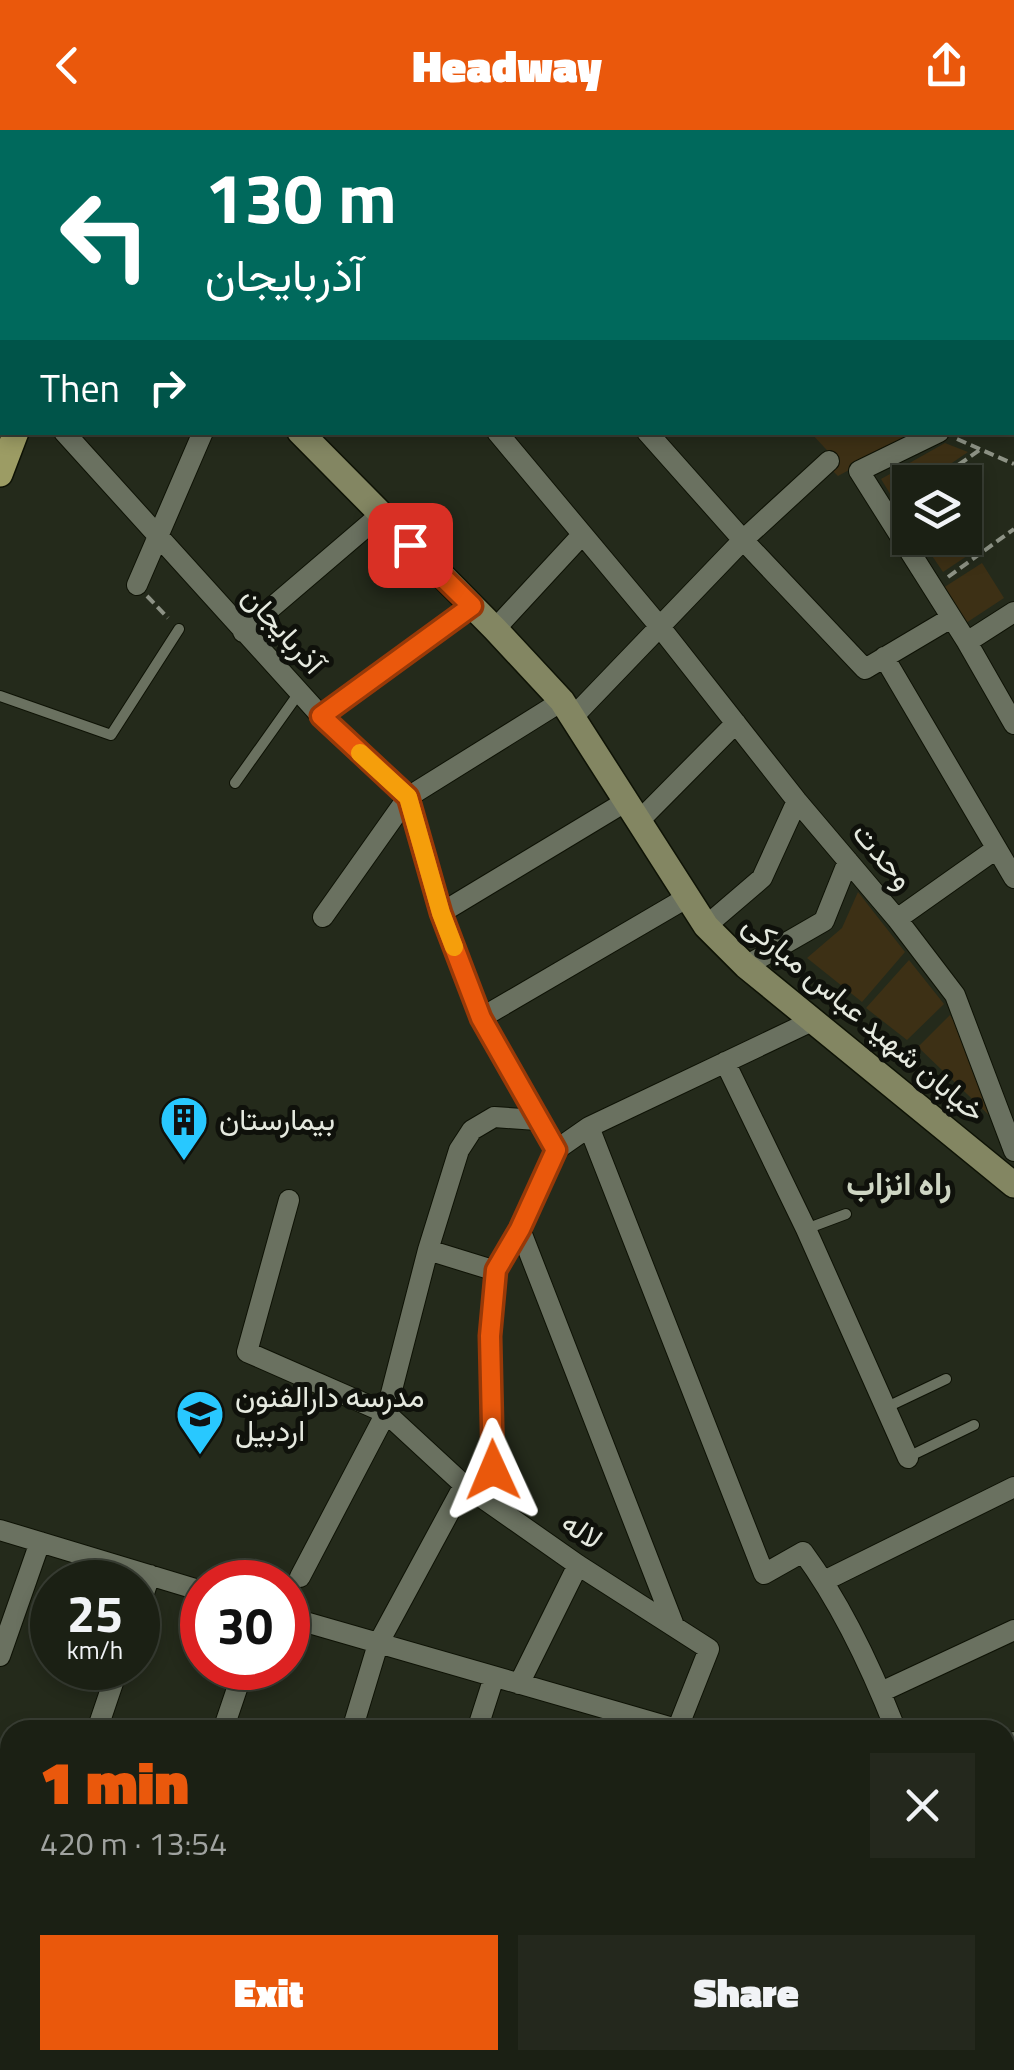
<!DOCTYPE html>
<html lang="en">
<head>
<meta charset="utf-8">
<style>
	body { margin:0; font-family:"Titillium Web",Vazirmatn,sans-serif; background:#24281d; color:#f1f3f6; height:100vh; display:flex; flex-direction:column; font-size:38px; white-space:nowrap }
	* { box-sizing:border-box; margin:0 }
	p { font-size:32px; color:#a0a3a0 }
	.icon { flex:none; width:55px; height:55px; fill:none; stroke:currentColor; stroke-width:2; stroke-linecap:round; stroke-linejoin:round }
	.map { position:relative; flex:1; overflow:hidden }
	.drawer { position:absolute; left:0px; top:1590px; width:1015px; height:350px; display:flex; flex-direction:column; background:#1b2014; border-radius:30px 30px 0 0; box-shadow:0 5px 15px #0003,0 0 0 2px #393e34 }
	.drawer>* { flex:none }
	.top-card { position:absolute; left:0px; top:0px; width:1015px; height:305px; box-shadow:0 5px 15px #0003,0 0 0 2px #393e34; background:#00695c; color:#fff; overflow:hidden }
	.controls { position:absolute; left:892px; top:335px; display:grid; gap:20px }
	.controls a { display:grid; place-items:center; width:90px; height:90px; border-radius:0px; background:#1b2014; box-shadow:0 5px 15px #0003,0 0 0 2px #393e34; font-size:50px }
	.speed { position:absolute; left:30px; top:1430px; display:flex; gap:20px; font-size:50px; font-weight:700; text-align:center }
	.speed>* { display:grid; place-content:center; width:130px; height:130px; border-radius:50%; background:#1b2014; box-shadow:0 5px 15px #0003,0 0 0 2px #393e34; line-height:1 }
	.speed small { font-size:25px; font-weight:400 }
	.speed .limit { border:15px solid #d22; background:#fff; color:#111 }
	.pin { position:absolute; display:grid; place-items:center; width:85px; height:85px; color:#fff; margin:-42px; border-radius:20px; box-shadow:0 5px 15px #0006 }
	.me { position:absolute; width:110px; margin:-55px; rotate:359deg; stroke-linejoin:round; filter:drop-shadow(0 0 8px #0008) }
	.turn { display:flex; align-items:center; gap:35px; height:210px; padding:0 40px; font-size:45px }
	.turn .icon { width:130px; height:130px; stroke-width:2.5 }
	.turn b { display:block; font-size:70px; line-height:85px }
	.then { display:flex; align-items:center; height:95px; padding:0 40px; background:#0003; gap:20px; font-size:38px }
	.round { display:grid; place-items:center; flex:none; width:105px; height:105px; border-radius:0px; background:#24281d }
	.headline { display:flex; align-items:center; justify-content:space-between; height:170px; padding:0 40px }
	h1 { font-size:60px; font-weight:800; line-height:75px; color:#ea580c }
	.button { display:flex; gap:20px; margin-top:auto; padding:20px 40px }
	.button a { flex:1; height:115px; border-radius:0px; background:#ea580c; color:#fff; font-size:40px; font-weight:800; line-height:115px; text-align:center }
	.button a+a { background:#24281d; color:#f1f3f6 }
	header { display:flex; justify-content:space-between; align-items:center; height:130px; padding:0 40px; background:#ea580c; color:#fff; font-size:45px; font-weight:800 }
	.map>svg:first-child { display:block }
	.green { fill:#3d3015 }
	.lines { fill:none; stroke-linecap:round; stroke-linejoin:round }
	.lane-casing { stroke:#0e1205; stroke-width:12 }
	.street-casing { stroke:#0e1205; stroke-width:22 }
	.secondary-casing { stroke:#0e1205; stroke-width:28 }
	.primary-casing { stroke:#0e1205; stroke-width:28 }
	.path { stroke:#8d9285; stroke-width:4; stroke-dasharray:10 5; stroke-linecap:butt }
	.lane { stroke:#6a7160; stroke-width:10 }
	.street { stroke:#6a7160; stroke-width:20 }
	.secondary { stroke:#838662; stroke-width:25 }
	.primary { stroke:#9c9c64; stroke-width:25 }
	.route-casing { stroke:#983908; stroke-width:25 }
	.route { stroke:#ea580c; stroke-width:18 }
	.slow { stroke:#f59e0b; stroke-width:18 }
	.labels { text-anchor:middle; stroke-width:10; stroke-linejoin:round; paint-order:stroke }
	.street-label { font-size:30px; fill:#e5e9df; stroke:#0f110b }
	.poi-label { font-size:30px; fill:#e5e9df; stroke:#0f110b; text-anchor:start }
	.neighbourhood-label { font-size:32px; font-weight:bold; fill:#ced6c3; stroke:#0f110b }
</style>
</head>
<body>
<header><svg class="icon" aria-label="back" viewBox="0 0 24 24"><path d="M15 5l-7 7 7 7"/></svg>Headway<svg class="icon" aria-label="share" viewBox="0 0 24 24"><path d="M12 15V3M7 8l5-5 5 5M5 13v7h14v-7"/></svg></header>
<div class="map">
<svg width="1014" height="1940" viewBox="0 0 1014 1940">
	<rect width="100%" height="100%" fill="#242a1b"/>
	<path class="green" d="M811,303h107l-80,43 -7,-7 6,-8z
		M945,313l23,9 -44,30h-14v10l-15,10 -14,-23z
		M920,408h43l10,14 -30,20z
		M982,433l22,35 -38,25 -23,-35z
		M858,762l47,60 -43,50 -55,-44 35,-30z
		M909,830l35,44 -37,36 -41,-32z
		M950,885l13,21 29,82 -74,-71z"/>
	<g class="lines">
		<g class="lane-casing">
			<path id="lane" d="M0,566l111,39 68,-106
				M235,653l64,-90
				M806,1099l40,-15
				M885,1278l61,-29
				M908,1327l66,-32
				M90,1940l3,-10"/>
		</g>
		<g class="street-casing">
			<path id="street" d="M250,0l2,2
				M413,0l2,2
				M589,0l1,2
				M656,2l6,-2
				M1012,272l2,-1
				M64,302l257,284 87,81 33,116 40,105 75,132
				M497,302l163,195 137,174 100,118 58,76 59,156
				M647,302l96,108 122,129 86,-51
				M939,302l-80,39 108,171 47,82
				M137,455l66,-153
				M495,499l86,-93
				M243,502l137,-117
				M967,512l47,-30
				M884,527l130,221
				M321,586l151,-110
				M573,587l170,-177 86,-79
				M638,692l98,-99
				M441,783l184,-111
				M323,787l85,-120 154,-96
				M897,789l99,-70
				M706,796l56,-48 35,-77
				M746,836l78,-45 24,-60
				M481,888l207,-121
				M725,932l81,167 102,229
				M589,997l175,447 39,-22c39,53 68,115 92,176l-4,2
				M556,1020l33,-23 223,-106
				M289,1070l-42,152 139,61 78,72 114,80 131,84 -32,81
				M520,1099l153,394
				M428,1120l68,21
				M493,1374l-3,-168 6,-65 24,-42 36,-79
				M0,1400l202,61
				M300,1447l86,-164 42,-163 31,-100 13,-20 22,-13 43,3
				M824,1451l190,-94
				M138,1481l12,-36
				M288,1487l392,113
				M0,1526l40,-114
				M519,1554l59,-119
				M881,1562l133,-62
				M97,1600l21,-62
				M223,1600l21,-62
				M352,1600l26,-86 86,-159
				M477,1600l17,-53
				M1005,1616l9,-4
				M0,1635l10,2
				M1005,1668l9,-3
				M1005,1809l9,-3
				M0,1880l10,-26
				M1005,1898l9,13
				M261,1935l20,5
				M200,1940l3,-10
				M369,1940l3,-10
				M497,1940l3,-10
				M618,1940l3,-10
				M736,1940l3,-10
				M868,1940l3,-10"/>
		</g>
		<g class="secondary-casing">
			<path id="secondary" d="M45,0l3,2
				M0,87l2,-1
				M300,302l195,197 67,72 144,225 40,40 268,219"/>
		</g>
		<g class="primary-casing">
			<path id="primary" d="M96,2l1,-2
				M156,2l1,-2
				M0,213l2,-6
				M0,344l16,-42"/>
		</g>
		<path class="path" d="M957,309l57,25
			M934,352l47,-33
			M948,447l66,-48
			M147,466l21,22"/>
		<use href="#lane" class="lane"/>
		<use href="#street" class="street"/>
		<use href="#secondary" class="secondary"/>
		<use href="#primary" class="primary"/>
	</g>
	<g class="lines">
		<g class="route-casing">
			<path id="route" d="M410,415l62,61 -151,110 87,81 33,116 40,105 75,132 -36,79 -24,41 -6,66 3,134"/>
		</g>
		<use href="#route" class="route"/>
		<path class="slow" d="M360,623l48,44 33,116 13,34"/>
	</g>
	<defs>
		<g id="building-pin" transform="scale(2.5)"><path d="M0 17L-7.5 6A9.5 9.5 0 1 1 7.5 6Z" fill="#28c8ff" stroke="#0f110b"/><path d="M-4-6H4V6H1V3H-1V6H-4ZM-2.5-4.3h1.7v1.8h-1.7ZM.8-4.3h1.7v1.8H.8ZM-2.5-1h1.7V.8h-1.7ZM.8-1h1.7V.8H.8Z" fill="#111"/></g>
		<g id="school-pin" transform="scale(2.5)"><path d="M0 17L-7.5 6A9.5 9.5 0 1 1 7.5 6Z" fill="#28c8ff" stroke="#0f110b"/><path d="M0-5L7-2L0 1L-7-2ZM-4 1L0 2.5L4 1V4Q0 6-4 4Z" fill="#111"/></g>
	</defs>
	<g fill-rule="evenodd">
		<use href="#building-pin" x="184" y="990"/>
		<use href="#school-pin" x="200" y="1284"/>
	</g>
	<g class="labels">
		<g class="street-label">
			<text transform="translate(283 500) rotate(48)" y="10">آذربایجان</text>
			<text transform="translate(883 726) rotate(50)" y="10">وحدت</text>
			<text transform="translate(864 888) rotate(40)" y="10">خیابان شهید عباس مبارکی</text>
			<text transform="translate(582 1401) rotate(35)" y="10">لاله</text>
		</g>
		<g class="poi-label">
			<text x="219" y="1000">بیمارستان</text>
			<text x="235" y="1277">مدرسه دارالفنون<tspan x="235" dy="34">اردبیل</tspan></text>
		</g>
		<g class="neighbourhood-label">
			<text x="899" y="1065">راه انزاب</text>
		</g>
	</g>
</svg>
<div class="controls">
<a><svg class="icon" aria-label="layers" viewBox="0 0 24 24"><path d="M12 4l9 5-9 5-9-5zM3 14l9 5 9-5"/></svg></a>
</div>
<div class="speed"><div>25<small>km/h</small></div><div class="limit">30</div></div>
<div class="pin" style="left:410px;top:415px;background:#d93025"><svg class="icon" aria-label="arrive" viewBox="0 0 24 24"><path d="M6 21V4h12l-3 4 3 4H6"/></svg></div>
<svg class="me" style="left:493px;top:1340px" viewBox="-20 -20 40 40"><path d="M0-17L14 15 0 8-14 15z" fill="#ea580c" stroke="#fff" stroke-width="4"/></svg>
<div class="top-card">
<div class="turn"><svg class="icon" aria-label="left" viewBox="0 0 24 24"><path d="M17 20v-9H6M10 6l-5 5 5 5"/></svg><div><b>130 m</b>آذربایجان</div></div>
<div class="then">Then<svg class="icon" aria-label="right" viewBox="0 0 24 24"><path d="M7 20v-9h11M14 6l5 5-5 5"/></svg></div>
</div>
<section class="drawer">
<div class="headline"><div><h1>1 min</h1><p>420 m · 13:54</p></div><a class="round"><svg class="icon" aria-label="close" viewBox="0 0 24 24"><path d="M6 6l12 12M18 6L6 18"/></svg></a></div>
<div class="button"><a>Exit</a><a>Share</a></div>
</section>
</div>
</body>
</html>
